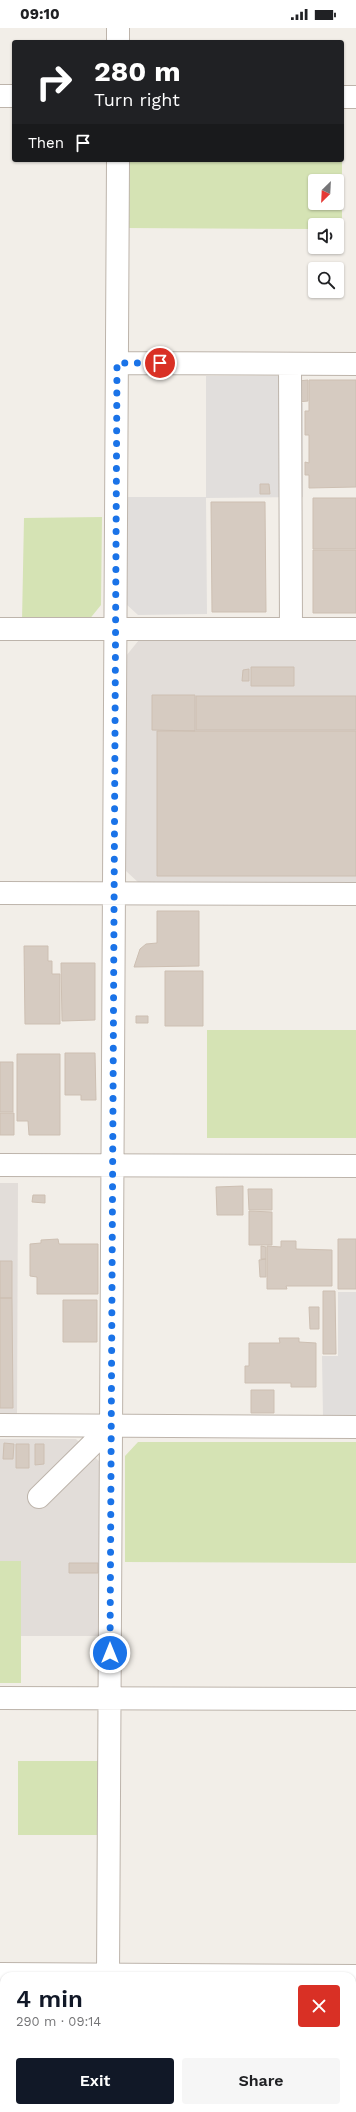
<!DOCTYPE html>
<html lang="en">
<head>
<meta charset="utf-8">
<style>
	body { margin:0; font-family:"Work Sans",sans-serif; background:#f6f6f6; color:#202124; height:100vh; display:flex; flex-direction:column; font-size:15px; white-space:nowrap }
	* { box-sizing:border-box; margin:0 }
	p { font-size:13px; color:#757577 }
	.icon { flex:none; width:22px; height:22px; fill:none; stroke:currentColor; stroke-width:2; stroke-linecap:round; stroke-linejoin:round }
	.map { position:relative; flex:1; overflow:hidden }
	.panel { position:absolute; left:0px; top:1944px; width:356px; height:140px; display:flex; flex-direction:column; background:#fff; border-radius:12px 12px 0 0; box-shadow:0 1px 3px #0004 }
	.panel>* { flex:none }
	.hud { position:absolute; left:12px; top:12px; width:332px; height:122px; border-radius:4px; box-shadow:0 1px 3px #0004; background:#202124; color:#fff; overflow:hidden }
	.needle { width:26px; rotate:204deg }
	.controls { position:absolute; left:308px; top:146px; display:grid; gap:8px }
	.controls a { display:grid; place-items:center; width:36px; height:36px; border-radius:4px; background:#fff; box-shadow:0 1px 3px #0004; font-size:20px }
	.pin { position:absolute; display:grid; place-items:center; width:34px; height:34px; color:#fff; margin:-17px; border:2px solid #fff; border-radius:50%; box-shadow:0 1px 4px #0007 }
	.me { position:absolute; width:44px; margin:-22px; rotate:0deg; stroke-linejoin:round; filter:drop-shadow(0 0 3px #0008) }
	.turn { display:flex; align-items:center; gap:14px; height:84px; padding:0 16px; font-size:18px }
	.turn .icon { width:52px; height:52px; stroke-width:2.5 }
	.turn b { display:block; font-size:28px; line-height:34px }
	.then { display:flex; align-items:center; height:38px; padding:0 16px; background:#0003; gap:8px; font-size:15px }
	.round { display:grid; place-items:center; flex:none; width:42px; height:42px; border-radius:4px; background:#f6f6f6 }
	.headline { display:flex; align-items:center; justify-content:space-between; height:68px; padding:0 16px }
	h1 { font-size:24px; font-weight:600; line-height:30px; color:#111827 }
	.action { display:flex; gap:8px; margin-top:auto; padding:8px 16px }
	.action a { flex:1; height:46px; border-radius:4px; background:#111827; color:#fff; font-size:16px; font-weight:600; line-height:46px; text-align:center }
	.action a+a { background:#f6f6f6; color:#202124 }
	.status { display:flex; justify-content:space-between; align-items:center; height:28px; padding:0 20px; background:#fff; direction:ltr }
	.status svg { height:11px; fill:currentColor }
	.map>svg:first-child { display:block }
	.industrial { fill:#e2ddd9 }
	.green { fill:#d5e3b4; fill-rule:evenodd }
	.parking { fill:#e1dedc }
	.building { fill:#d6cbc1; stroke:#cdbfb2 }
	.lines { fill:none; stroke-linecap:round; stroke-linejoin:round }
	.minor-casing { stroke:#bdb4ab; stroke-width:24 }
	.minor { stroke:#fff; stroke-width:22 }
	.route { stroke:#1a73e8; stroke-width:7; stroke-dasharray:0 12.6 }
</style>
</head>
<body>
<div class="status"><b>09:10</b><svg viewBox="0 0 49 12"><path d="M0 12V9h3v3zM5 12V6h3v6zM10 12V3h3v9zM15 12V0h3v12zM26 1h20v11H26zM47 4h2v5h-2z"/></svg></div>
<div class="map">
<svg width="356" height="2084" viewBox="0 0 356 2084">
	<rect width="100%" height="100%" fill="#f2eee8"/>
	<path class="industrial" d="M139,612l217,1v244l-216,-1 -14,-13v-215z
		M0,1155h18l-1,233h-17z
		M0,1411h76l25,24v173h-80v-75h-21z
		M0,1957h4v123h58v4h-62z"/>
	<path class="green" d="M125,132h217v69h-5v-4h-22v4l-189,-1zM315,153h22v22h-22z
		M102,489l-1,88 -13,16h-66l2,-103z
		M207,1002h149v108h-149z
		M138,1414h218v121l-231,-1v-106z
		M0,1533h21v122h-21z
		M18,1733h81v74h-81z
		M352,1957h4v91h-4z"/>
	<path class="parking" d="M206,348h91l1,27h5v94l-97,1 1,116 -69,1 -12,-11v-107h80z
		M338,1264h18v125h-33l-1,-61h16z"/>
	<path class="building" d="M308,352v21l-10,1v-21z
		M309,352h47v107l-47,1v-13h-4v-13l4,1v-28h-4v-24h4z
		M260,456h9l1,10h-10z
		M313,470h43v51h-43z
		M211,474h54l1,110h-54z
		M313,522h43v63h-43z
		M251,639h43v19h-43z
		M249,641v12h-7l1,-11z
		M152,667h43v36l-43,-1z
		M196,668h160v34h-160z
		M157,703h199v145h-199z
		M157,883h42v55l-65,1 6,-18 6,-5 11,-1z
		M24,918h24v15h4v13h8v50h-35z
		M61,935h34v57l-33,1z
		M165,943h38v55h-38z
		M136,988h12v7h-12z
		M65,1025h30l1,47h-15v-5h-16z
		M17,1026h43v81h-31l-1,-14h-11z
		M0,1034h13v50h-13z
		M0,1085h14v22h-14z
		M243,1158v29h-26l-1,-28z
		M248,1161h24v21h-23z
		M33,1167h12v8l-13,-1z
		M249,1183l23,1v33h-23z
		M58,1211l1,5h39v50h-61v-17l-7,-1v-32l11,-1v-3z
		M338,1211h18v50h-18z
		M281,1213h15v8l36,1v36h-46l1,3h-20v-43l14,1z
		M261,1218l5,1v12h-5z
		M266,1231v18h-6l-1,-17z
		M0,1233h12v37h-12z
		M323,1263h12l1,63h-13z
		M0,1270h12l1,110h-13z
		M63,1272h34v42h-34z
		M309,1279h10v22h-9z
		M279,1310h20v4l17,1v44h-25v-4h-46v-17h4v-23h31z
		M251,1362h23v23h-23z
		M4,1415l10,1 -1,15h-10z
		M16,1416h13v24h-13z
		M35,1416h9v20l-9,1z
		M69,1535h29v10h-29z"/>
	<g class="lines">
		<g class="minor-casing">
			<path id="minor" d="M118,0v14
				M0,68h14
				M342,69h14
				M117,335l239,1
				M290,336l1,265
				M0,601h356
				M0,865l356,1
				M0,1137l356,1
				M0,1397l356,2
				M39,1469l72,-71
				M0,1670l356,1
				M0,1946l356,2
				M108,1948l10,-1816
				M107,2084v-4"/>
		</g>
		<use href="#minor" class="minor"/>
	</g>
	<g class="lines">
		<path class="route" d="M110,1625l7,-1290h43"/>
	</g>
</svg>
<div class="controls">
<a><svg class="needle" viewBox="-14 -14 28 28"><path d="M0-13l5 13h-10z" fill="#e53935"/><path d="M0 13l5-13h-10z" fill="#757577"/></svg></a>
<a><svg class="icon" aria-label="sound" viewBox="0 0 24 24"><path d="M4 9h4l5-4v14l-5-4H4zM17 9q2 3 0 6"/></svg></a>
<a><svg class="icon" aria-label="search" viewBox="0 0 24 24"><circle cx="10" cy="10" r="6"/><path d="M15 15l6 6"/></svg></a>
</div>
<div class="pin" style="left:160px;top:335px;background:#d93025"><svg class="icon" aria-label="arrive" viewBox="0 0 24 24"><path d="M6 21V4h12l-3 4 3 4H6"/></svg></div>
<svg class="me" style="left:110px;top:1625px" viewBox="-20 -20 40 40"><circle r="17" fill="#1a73e8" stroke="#fff" stroke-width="3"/><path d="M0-11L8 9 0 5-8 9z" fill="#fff"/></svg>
<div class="hud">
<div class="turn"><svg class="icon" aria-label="right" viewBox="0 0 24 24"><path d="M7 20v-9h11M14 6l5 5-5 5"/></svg><div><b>280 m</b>Turn right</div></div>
<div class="then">Then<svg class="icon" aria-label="arrive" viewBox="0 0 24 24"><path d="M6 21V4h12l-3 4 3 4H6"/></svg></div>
</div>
<section class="panel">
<div class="headline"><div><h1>4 min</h1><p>290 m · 09:14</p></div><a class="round" style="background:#d93025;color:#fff"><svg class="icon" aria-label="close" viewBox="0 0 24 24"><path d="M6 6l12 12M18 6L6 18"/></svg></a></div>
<div class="action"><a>Exit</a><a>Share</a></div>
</section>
</div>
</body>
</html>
